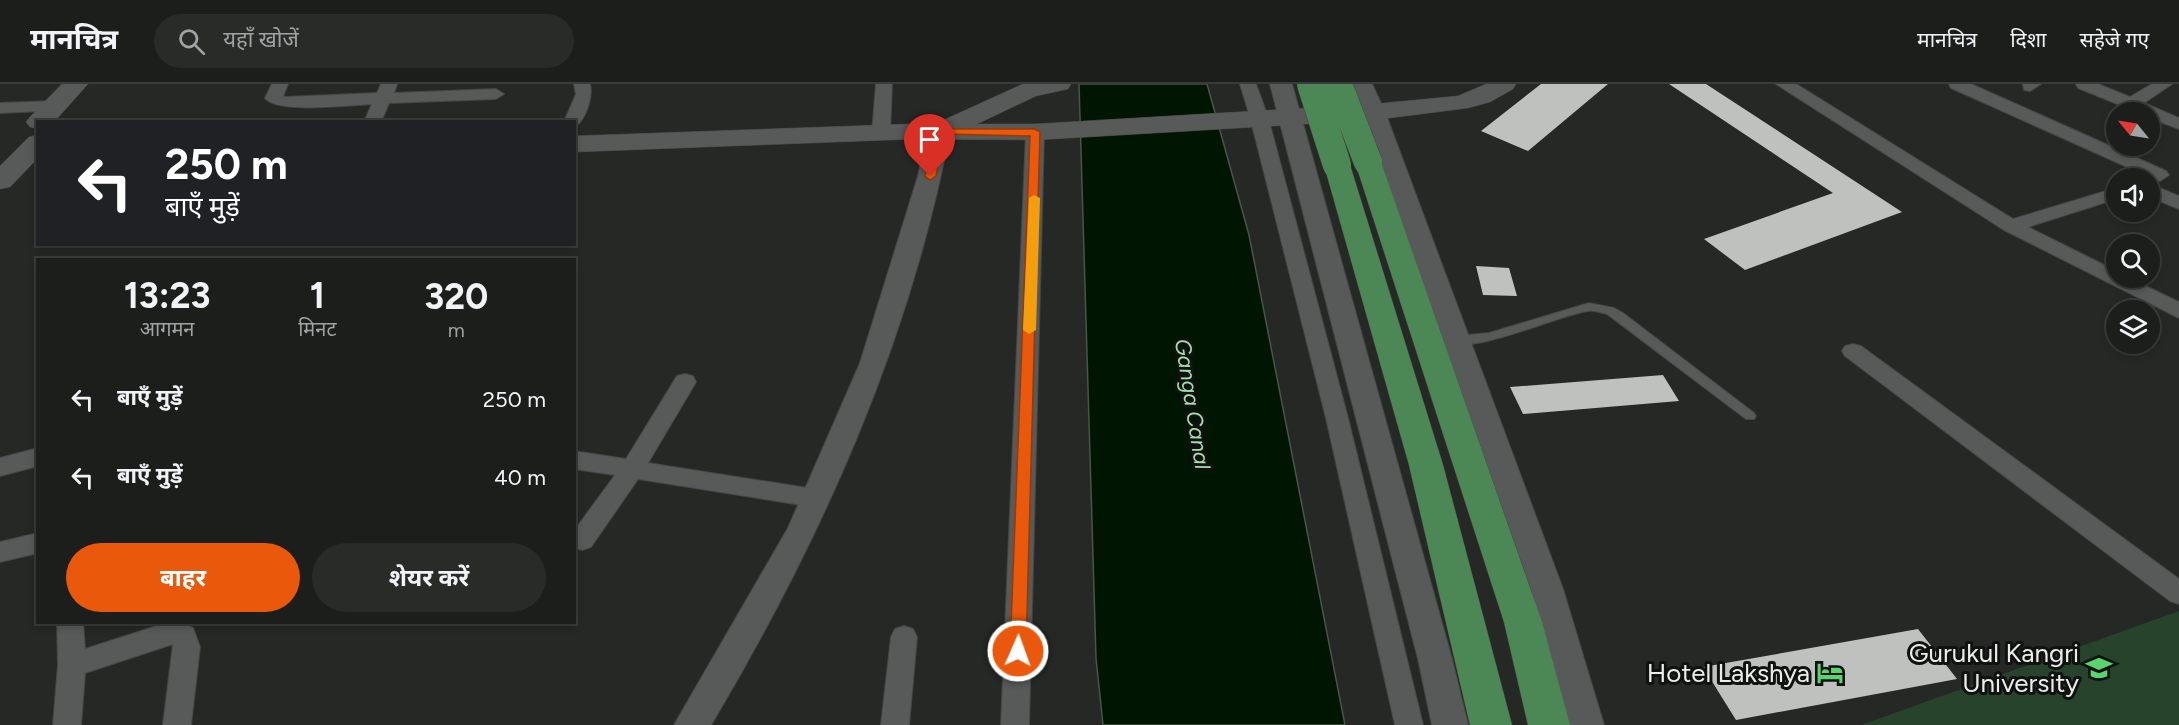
<!DOCTYPE html>
<html lang="hi">
<head>
<meta charset="utf-8">
<style>
	body { margin:0; font-family:Figtree,"Noto Sans Devanagari",sans-serif; background:#292b29; color:#f1f3f6; height:100vh; display:flex; flex-direction:column; font-size:22px; white-space:nowrap }
	* { box-sizing:border-box; margin:0 }
	p { font-size:20px; color:#a0a2a3 }
	.icon { flex:none; width:33px; height:33px; fill:none; stroke:currentColor; stroke-width:2; stroke-linecap:round; stroke-linejoin:round }
	.map { position:relative; flex:1; overflow:hidden }
	.panel { position:absolute; left:36px; top:174px; width:540px; height:366px; display:flex; flex-direction:column; background:#1c1e1c; border-radius:0px; box-shadow:0 3px 9px #0003,0 0 0 2px #3a3c3b }
	.panel>* { flex:none }
	.top-card { position:absolute; left:36px; top:36px; width:540px; height:126px; border-radius:0px; box-shadow:0 3px 9px #0003,0 0 0 2px #3a3c3b; background:#202124; color:#fff; overflow:hidden }
	.needle { width:39px; rotate:300deg }
	.fabs { position:absolute; left:2106px; top:18px; display:grid; gap:12px }
	.fabs a { display:grid; place-items:center; width:54px; height:54px; border-radius:50%; background:#1c1e1c; box-shadow:0 3px 9px #0003,0 0 0 2px #3a3c3b; font-size:30px }
	.pin { position:absolute; display:grid; place-items:center; width:51px; height:51px; color:#fff; margin:-62px -26px; border-radius:50% 50% 50% 0; rotate:-45deg; box-shadow:0 0 6px #0007 }
	.pin .icon { rotate:45deg }
	.me { position:absolute; width:66px; margin:-33px; rotate:2deg; stroke-linejoin:round; filter:drop-shadow(0 0 4px #0008) }
	.turn { display:flex; align-items:center; gap:21px; height:126px; padding:0 30px; font-size:27px }
	.turn .icon { width:78px; height:78px; stroke-width:2.5 }
	.turn b { display:block; font-size:42px; line-height:51px }
	.eta { display:flex; justify-content:space-evenly; align-items:center; height:102px; text-align:center }
	.eta b { font-size:36px; font-weight:700; line-height:42px }
	.primary-button { display:flex; gap:12px; margin-top:auto; padding:12px 30px }
	.primary-button a { flex:1; height:69px; border-radius:36px; background:#ea580c; color:#fff; font-size:24px; font-weight:700; line-height:69px; text-align:center }
	.primary-button a+a { background:#292b29; color:#f1f3f6 }
	ul { padding:0; list-style:none }
	li { display:flex; align-items:center; gap:18px; height:78px; padding:0 30px }
	li div { flex:1 }
	li b { display:block; font-size:22px }
	li em { font-style:normal }
	header { display:flex; align-items:center; gap:36px; box-sizing:border-box; height:84px; padding:0 30px; background:#1c1e1c; border-bottom:2px solid #3a3c3b }
	header strong { font-size:28px }
	nav { display:flex; gap:33px; margin-inline-start:auto; font-size:21px }
	.search { width:420px; height:54px; background:#292b29; display:flex; align-items:center; gap:15px; box-sizing:border-box; padding:0 21px; border-radius:33px; color:#a0a2a3; font-size:22px }
	.map>svg:first-child { display:block }
	.green { fill:#27432b }
	.water { fill:#001603; stroke:#465649; stroke-width:1.5 }
	.building { fill:#bec1be }
	.lines { fill:none; stroke-linecap:round; stroke-linejoin:round }
	.service-casing { stroke:#444644; stroke-width:2 }
	.minor-casing { stroke:#444644; stroke-width:2 }
	.tertiary-casing { stroke:#444644; stroke-width:2 }
	.secondary-casing { stroke:#444644; stroke-width:1 }
	.trunk-casing { stroke:#444644; stroke-width:1 }
	.service { fill:#575a58; fill-rule:evenodd }
	.minor { fill:#575a58; fill-rule:evenodd }
	.tertiary { fill:#575a58; fill-rule:evenodd }
	.secondary { fill:#575a58; fill-rule:evenodd }
	.trunk { fill:#4c8855; fill-rule:evenodd }
	.trunk-bridge-casing { stroke:#444644; stroke-width:29; stroke-linecap:butt }
	.trunk-bridge { stroke:#4c8855; stroke-width:28 }
	.route { fill:#ea580c; stroke:#983908; stroke-width:1.5 }
	.slow { fill:#f59e0b }
	.labels { text-anchor:middle; stroke-width:6; stroke-linejoin:round; paint-order:stroke }
	.water-label { font-size:22px; font-style:italic; fill:#a4e0aa; stroke:#101110 }
	.near-poi-label { font-size:26px; fill:#ebedeb; stroke:#101110; text-anchor:end }
</style>
</head>
<body>
<header>
<strong>मानचित्र</strong>
<div class="search"><svg class="icon" aria-label="search" viewBox="0 0 24 24"><circle cx="10" cy="10" r="6"/><path d="M15 15l6 6"/></svg>यहाँ खोजें</div>
<nav><a>मानचित्र</a><a>दिशा</a><a>सहेजे गए</a></nav>
</header>
<div class="map">
<svg width="2179" height="641" viewBox="0 0 2179 641">
	<rect width="100%" height="100%" fill="#262826"/>
	<path class="green" d="M2179,527v114h-318z"/>
	<path class="water" d="M1079,0h128l42,151 96,490h-242l-7,-67z"/>
	<path class="building" d="M1541,0h67l-80,67 -47,-20z
		M1669,0h37l196,128 -157,58 -41,-31 129,-46z
		M1476,182l33,2 8,28 -34,-1z
		M1663,291l16,26 -156,13 -13,-27z
		M1918,545l39,50 -221,41 -33,-53z"/>
	<g class="lines">
		<g class="service-casing">
			<path id="service" d="M1589,219l25,5 9,5 131,100 2,3 -2,3h-8l-139,-105c-6,-1 -13,-4 -18,-3 -26,2 -122,47 -139,29l6,-4 33,-3z"/>
		</g>
		<g class="minor-casing">
			<path id="minor" d="M272,0h16l-5,12 2,1 92,-4 4,-9h16l-3,9 102,-4 8,5 -8,5 -107,4 -8,19h-17l8,-18c-22,1 -95,10 -107,-6z
				M574,0h16c3,12 -4,37 -16,43v-5h-10l12,-28z
				M876,0h16l-2,49 -9,5 -9,-5z
				M1240,0h16l12,33 80,301 75,307h-28l-69,-307 -76,-301z
				M1776,0h20l217,135 103,-31v11l-88,28 88,44v7h13l50,24v16l-175,-88z
				M1949,0h22l195,87 3,4 -9,6 -6,-2 -203,-91z
				M2023,0h18l-11,7 -6,-1z
				M2076,0h22l32,13 22,-13h20l-28,19 35,15v11l-29,-11v-6h-13l-59,-24z
				M55,17l6,1 3,4 -3,4 -61,3v-10z
				M1035,43l9,5 -15,593h-28l25,-593z
				M2150,100l29,12v13l-29,-12z
				M1853,260l8,2 318,233v25l-9,-3 -325,-245 -3,-5 3,-5z
				M685,290l8,2 3,6 -48,81 166,26 9,2 3,7 -3,7 -9,2 -176,-28 -47,68 -9,3 -8,-3v-16l41,-56 -41,-6v-18l52,8 51,-83z
				M38,364v18l-38,10v-18z
				M38,449v20l-38,9v-20z
				M57,538h26l2,27 84,-27h12l12,6 7,19 -9,78h-28l10,-81 -88,29 -4,52h-28l5,-60z
				M904,542l9,3 4,8 -8,88h-28l10,-88 4,-8z"/>
		</g>
		<g class="tertiary-casing">
			<path id="tertiary" d="M1270,0h22l160,575 16,66h-36l-14,-66z
				M1350,0h22l13,28 178,477 41,136h-36l-37,-136 -168,-477z
				M939,40l8,2 3,5c-40,212 -129,409 -239,594h-37l114,-197 72,-165 58,-187 10,-45 3,-5z"/>
		</g>
		<g class="secondary-casing">
			<path id="secondary" d="M62,0h26l-34,38h-16v7l-8,-2 -4,-5 4,-5z
				M1023,0h48l-3,5 -32,7 -59,28h58l339,-20 84,-8 28,-12h30l-3,5 -23,13 -22,6 -94,12 -339,20 -120,-1 -341,13v-16l363,-13z
				M38,51v23l-28,29 -10,2v-23l29,-29z"/>
		</g>
		<g class="trunk-casing">
			<path id="trunk" d="M1368,70l9,2 4,6 161,460 28,103h-42l-24,-103 -149,-460 4,-6z
				M1337,73l9,2 4,6 93,300 69,260h-42l-61,-260 -85,-300 4,-6z"/>
		</g>
		<use href="#service" class="service"/>
		<use href="#minor" class="minor"/>
		<use href="#tertiary" class="tertiary"/>
		<use href="#secondary" class="secondary"/>
		<use href="#trunk" class="trunk"/>
		<g class="trunk-bridge-casing">
			<path id="trunk-bridge" d="M1311,0l26,81
				M1338,0l30,78"/>
		</g>
		<use href="#trunk-bridge" class="trunk-bridge"/>
	</g>
	<path class="route" d="M936,45h99l5,3 -14,519 -2,5h-12l-2,-5 20,-515 -86,-2 -8,42 -6,4 -5,-4z"/>
	<path class="slow" d="M1034,111l6,3 -4,132 -7,4 -6,-4 6,-132z"/>
	<defs>
		<g id="university-bare" transform="scale(2.07)"><path d="M0-5L7-2L0 1L-7-2ZM-4 1L0 2.5L4 1V4Q0 6-4 4Z" fill="#59d56f" stroke="#101110" stroke-width="2.5" paint-order="stroke"/></g>
		<g id="hotel-bare" transform="scale(2.07)"><path d="M-6-4.5h1.5V1H6V5H4.5V3h-9V5H-6ZM-4 0a1.8 1.8 0 1 1 3.6 0ZM.5 0V-2.5h3Q6-2.5 6 0Z" fill="#59d56f" stroke="#101110" stroke-width="2.5" paint-order="stroke"/></g>
	</defs>
	<g fill-rule="evenodd">
		<use href="#university-bare" x="2099" y="584"/>
		<use href="#hotel-bare" x="1830" y="589"/>
	</g>
	<g class="labels">
		<g class="water-label">
			<text transform="translate(1193 320) rotate(81)" y="8">Ganga Canal</text>
		</g>
		<g class="near-poi-label">
			<text x="2079" y="578">Gurukul Kangri<tspan x="2079" dy="30">University</tspan></text>
			<text x="1810" y="598">Hotel Lakshya</text>
		</g>
	</g>
</svg>
<div class="fabs">
<a><svg class="needle" viewBox="-14 -14 28 28"><path d="M0-13l5 13h-10z" fill="#e53935"/><path d="M0 13l5-13h-10z" fill="#a0a2a3"/></svg></a>
<a><svg class="icon" aria-label="sound" viewBox="0 0 24 24"><path d="M4 9h4l5-4v14l-5-4H4zM17 9q2 3 0 6"/></svg></a>
<a><svg class="icon" aria-label="search" viewBox="0 0 24 24"><circle cx="10" cy="10" r="6"/><path d="M15 15l6 6"/></svg></a>
<a><svg class="icon" aria-label="layers" viewBox="0 0 24 24"><path d="M12 4l9 5-9 5-9-5zM3 14l9 5 9-5"/></svg></a>
</div>
<div class="pin" style="left:930px;top:92px;background:#d93025"><svg class="icon" aria-label="arrive" viewBox="0 0 24 24"><path d="M6 21V4h12l-3 4 3 4H6"/></svg></div>
<svg class="me" style="left:1018px;top:567px" viewBox="-20 -20 40 40"><circle r="17" fill="#ea580c" stroke="#fff" stroke-width="3"/><path d="M0-11L8 9 0 5-8 9z" fill="#fff"/></svg>
<div class="top-card">
<div class="turn"><svg class="icon" aria-label="left" viewBox="0 0 24 24"><path d="M17 20v-9H6M10 6l-5 5 5 5"/></svg><div><b>250 m</b>बाएँ मुड़ें</div></div>
</div>
<section class="panel">
<div class="eta">
<div><b>13:23</b><p>आगमन</p></div>
<div><b>1</b><p>मिनट</p></div>
<div><b>320</b><p>m</p></div>
</div>
<ul>
<li><svg class="icon" aria-label="left" viewBox="0 0 24 24"><path d="M17 20v-9H6M10 6l-5 5 5 5"/></svg><div><b>बाएँ मुड़ें</b></div><em>250 m</em></li>
<li><svg class="icon" aria-label="left" viewBox="0 0 24 24"><path d="M17 20v-9H6M10 6l-5 5 5 5"/></svg><div><b>बाएँ मुड़ें</b></div><em>40 m</em></li>
</ul>
<div class="primary-button"><a>बाहर</a><a>शेयर करें</a></div>
</section>
</div>
</body>
</html>
